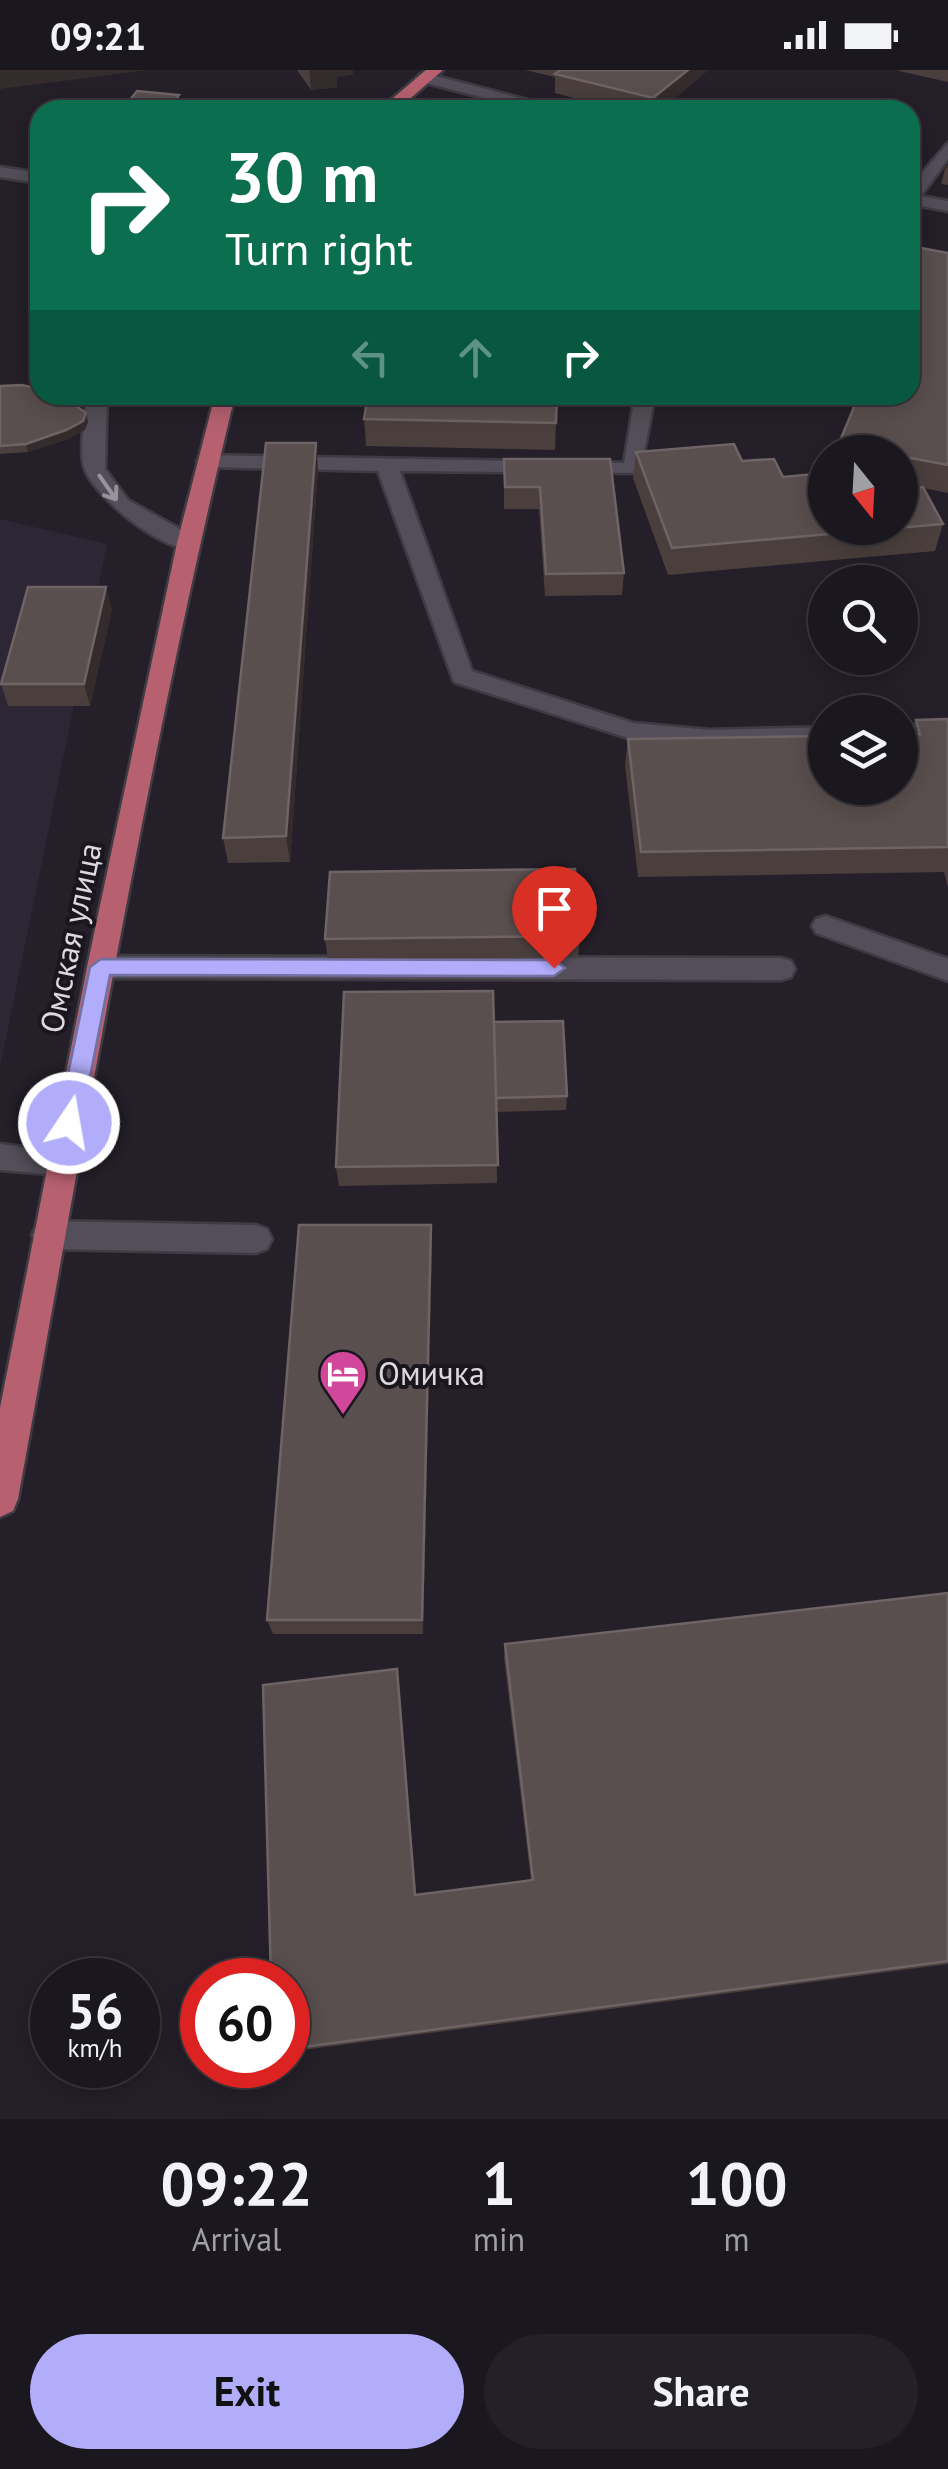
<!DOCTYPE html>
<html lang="en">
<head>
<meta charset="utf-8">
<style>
	body { margin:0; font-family:"PT Sans",sans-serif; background:#242027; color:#f1f3f6; height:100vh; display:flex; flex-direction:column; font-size:38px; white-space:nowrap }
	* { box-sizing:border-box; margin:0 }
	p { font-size:32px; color:#a09fa4 }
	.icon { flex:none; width:55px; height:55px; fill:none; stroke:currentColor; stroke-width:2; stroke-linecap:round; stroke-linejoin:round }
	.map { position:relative; height:2049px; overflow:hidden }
	.sheet { display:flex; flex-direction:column; background:#1b171e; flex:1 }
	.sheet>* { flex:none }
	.guide { position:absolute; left:30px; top:30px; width:890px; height:305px; border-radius:30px; box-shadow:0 5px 25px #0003,0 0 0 2px #39363c; background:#0b6e4f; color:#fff; overflow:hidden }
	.needle { width:65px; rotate:162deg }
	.controls { position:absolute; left:808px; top:365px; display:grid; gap:20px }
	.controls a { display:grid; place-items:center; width:110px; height:110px; border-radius:50%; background:#1b171e; box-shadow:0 5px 25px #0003,0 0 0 2px #39363c; font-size:50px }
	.speed { position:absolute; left:30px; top:1888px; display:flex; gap:20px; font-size:50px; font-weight:700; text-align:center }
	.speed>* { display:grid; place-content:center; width:130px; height:130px; border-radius:50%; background:#1b171e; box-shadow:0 5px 25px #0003,0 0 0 2px #39363c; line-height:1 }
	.speed small { font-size:25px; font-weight:400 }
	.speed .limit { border:15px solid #d22; background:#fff; color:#111 }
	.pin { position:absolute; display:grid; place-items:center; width:85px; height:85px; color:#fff; margin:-102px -42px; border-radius:50% 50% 50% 0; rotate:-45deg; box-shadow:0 0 10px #0007 }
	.pin .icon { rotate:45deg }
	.me { position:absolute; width:110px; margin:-55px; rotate:12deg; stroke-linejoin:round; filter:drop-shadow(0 0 8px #0008) }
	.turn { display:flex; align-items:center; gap:35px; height:210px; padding:0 30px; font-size:45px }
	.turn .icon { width:130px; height:130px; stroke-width:2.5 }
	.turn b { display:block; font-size:70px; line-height:85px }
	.lanes { display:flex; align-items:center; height:95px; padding:0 30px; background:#0003; justify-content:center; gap:50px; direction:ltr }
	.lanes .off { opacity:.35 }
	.eta { display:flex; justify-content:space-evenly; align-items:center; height:170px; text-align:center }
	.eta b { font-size:60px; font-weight:800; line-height:70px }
	.cta { display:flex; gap:20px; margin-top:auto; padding:20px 30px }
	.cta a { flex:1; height:115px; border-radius:60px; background:#b1adfa; color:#111; font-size:40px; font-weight:800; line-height:115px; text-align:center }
	.cta a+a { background:#242027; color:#f1f3f6 }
	.status { display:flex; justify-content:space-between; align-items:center; height:70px; padding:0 50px; background:#1b171e; direction:ltr }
	.status svg { height:28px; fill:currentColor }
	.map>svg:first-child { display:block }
	.built { fill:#2d2634 }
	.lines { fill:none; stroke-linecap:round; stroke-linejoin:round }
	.minor-casing { stroke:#3e3b42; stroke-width:5 }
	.major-casing { stroke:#3e3b42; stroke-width:5 }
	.minor { fill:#534e59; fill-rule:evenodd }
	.major { fill:#b76170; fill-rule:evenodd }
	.wall { fill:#4a3f3d }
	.shaded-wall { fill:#342b2d }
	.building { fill:#5a4f4f; stroke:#6e6465; stroke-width:2.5 }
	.oneway { stroke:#97939c }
	.route { fill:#b1adfa; stroke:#7370a2; stroke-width:2.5 }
	.labels { text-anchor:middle; stroke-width:8; stroke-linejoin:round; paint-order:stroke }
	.street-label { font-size:32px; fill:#dbd8df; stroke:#1a161e }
	.poi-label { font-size:32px; fill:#dbd8df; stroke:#1a161e; text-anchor:start }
</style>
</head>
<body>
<div class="status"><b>09:21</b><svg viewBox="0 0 49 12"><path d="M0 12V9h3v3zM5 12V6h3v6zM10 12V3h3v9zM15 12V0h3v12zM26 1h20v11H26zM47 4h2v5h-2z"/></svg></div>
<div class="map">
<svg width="948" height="2049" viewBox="0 0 948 2049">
	<rect width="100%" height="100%" fill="#241f28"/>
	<path class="built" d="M0,449l107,25 -107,523z"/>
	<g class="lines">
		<g class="minor-casing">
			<path id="minor" d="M424,3l131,34 2,3h-27l-111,-29v-6z
				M948,73v16l-27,37 27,5v10l-38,-7v-17z
				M0,97l40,6v10l-40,-6z
				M87,325h20l-2,74 23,31 68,38v10c-31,7 -98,-49 -110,-76 -9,-18 0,-57 1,-77z
				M635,325h20l-15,78 -240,-2 72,200 161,52 77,7 115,-3v16l-115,3 -79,-7 -177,-57 -76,-211 -171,-4 -10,-6 10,-6 417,8z
				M948,654v16l-48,1v-16z
				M826,846l122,43v22l-132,-48 -4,-7 4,-7z
				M101,886l680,2 10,3 4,8 -4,8 -10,3 -680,-2 -10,-3 -4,-8 4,-8z
				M0,1074l72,9 4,9 -4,9 -11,4 -61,-5z
				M48,1151l208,4 11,4 5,10 -5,10 -11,4 -208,-4 -11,-4 -5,-10 5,-10z"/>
		</g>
		<g class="major-casing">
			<path id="major" d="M426,0h17l-46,40h-18z
				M215,325h20c-88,364 -150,735 -217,1104l-5,12 -13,6v-109l87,-441 90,-424z"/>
		</g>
		<use href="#minor" class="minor"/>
		<use href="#major" class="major"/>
	</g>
	<path class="wall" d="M297,0h56v4l-16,3v10l-26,3z
		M525,0h183l-47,40h-41l-65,-17v-16z
		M899,0h49v12l-49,-11z
		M948,95v20l-7,-1 4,-15z
		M948,183v240l-25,-5 20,36 -8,27 -267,24 -35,-97 3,-26 106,9 41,16 42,51 96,-40 -21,-5v-31h-63l2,-9z
		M0,316l86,27 2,9 -3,8 -17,9 -40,13 -28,2z
		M364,349l192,4 -1,27 -189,-4z
		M316,373l2,26 -28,393 -62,1 -5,-25z
		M504,389h106l14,114 -2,22 -77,1 -6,-87h-35z
		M112,539l-22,97h-82l-7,-22z
		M948,649v169l-4,-16 -306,5 -13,-112 3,-26 284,-4 4,-15z
		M580,866l-2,21 -250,3 -3,-21z
		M494,952l73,74 -1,14 -70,2 1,71 -158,3 -3,-19z
		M432,1177l-9,387h-150l-6,-14z
		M948,1523v371l-660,88v-72l109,-311 19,226 115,-15 -27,-222 1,-14z"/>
	<path class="shaded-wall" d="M0,0h149l-149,19z
		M309,0h44v4l-16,3v10l-26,3z
		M688,0h20l-47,40h-9l1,-12z
		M179,25l2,15h-13z
		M86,343l2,9 -3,8 -17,9 -40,13 -2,-8z
		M316,373l2,26 -28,393 -4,-26z
		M106,517l6,22 -22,97 -6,-22z
		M431,1155l1,22 -9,387 -1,-14z
		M397,1599l2,13 18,220 -2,-7z"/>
	<path class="building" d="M560,0h128l-35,28 -98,-24z
		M137,21l42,4 -11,15h-46z
		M424,29l89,11h-97z
		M910,176l38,7v212l-48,-9v-4h-16l-45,-9 20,-48h51z
		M22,315l18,4v6l22,1 24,17 -3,8 -17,9 -40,14 -26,2v-60z
		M368,325h189l-1,28 -192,-4z
		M266,373h50l-30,393 -63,2z
		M734,374l8,17 32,-2 9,18 42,-4v55h75v-39l23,-2 20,37 -271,24 -36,-96z
		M504,389h106l14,114 -78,1 -6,-87h-35z
		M28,517h78l-22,97h-83z
		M948,649v128l-307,5 -13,-113 197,-3v52h75v-53l20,-1 -4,-14z
		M575,799l5,67 -255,3 5,-67z
		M493,921l5,174 -162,2 8,-175z
		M563,951l4,75 -71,2 -2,-76z
		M299,1155h132l-9,395h-155z
		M948,1523v368l-660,88v-69h-17l-8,-295 134,-16 18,226 118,-15 -28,-236z"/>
	<defs><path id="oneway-shaft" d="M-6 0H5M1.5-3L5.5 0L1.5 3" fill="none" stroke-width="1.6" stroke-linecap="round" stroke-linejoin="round" transform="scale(2.5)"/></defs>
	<use class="oneway" href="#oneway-shaft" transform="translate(108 418) rotate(55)"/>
	<path class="route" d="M101,889l453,1 11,8 -11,8 -444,-1 -29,148 -12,10 -11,-10 32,-156z"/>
	<defs>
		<g id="hotel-pin" transform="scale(2.5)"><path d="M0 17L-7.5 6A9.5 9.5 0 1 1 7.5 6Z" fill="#d1479c" stroke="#1a161e"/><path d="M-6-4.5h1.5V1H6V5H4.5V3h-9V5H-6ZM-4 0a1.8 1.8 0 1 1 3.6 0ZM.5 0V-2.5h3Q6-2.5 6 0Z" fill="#fff"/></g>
	</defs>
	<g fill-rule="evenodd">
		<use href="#hotel-pin" x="343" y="1304"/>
	</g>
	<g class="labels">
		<g class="street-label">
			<text transform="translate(71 868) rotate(-78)" y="11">Омская улица</text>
		</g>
		<g class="poi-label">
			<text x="378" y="1315">Омичка</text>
		</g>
	</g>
</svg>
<div class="controls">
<a><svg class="needle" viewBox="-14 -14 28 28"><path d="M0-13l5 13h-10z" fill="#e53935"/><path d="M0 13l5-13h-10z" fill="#a09fa4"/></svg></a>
<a><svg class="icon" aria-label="search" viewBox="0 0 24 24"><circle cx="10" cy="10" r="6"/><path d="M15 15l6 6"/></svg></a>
<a><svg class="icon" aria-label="layers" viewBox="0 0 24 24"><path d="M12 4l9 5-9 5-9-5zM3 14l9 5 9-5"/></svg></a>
</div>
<div class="speed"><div>56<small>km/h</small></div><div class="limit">60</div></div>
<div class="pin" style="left:554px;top:898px;background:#d93025"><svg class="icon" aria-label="arrive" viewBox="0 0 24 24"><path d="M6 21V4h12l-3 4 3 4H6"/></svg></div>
<svg class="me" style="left:69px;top:1053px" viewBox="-20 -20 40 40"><circle r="17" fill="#b1adfa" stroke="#fff" stroke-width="3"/><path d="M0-11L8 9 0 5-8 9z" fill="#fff"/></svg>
<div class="guide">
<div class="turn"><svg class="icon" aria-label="right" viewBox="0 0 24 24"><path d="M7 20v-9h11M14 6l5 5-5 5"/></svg><div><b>30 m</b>Turn right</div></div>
<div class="lanes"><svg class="icon off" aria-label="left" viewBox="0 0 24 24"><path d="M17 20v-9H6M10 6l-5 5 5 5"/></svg><svg class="icon off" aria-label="ahead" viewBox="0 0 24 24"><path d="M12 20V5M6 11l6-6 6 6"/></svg><svg class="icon" aria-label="right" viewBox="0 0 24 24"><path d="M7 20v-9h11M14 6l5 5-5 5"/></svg></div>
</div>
</div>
<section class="sheet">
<div class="eta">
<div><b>09:22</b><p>Arrival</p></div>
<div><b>1</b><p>min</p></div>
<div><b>100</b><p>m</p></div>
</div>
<div class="cta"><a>Exit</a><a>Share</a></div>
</section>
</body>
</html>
